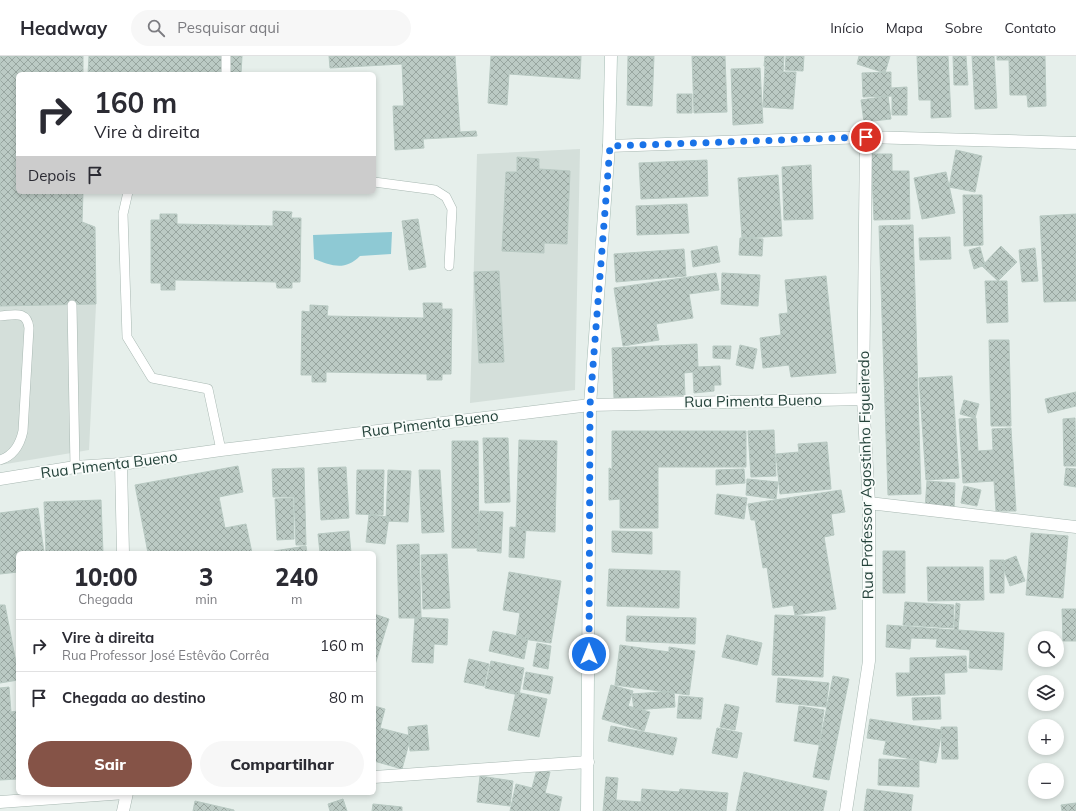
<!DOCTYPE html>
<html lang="pt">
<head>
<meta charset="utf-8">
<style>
	body { margin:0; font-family:Mulish,sans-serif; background:#f7f7f7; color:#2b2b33; height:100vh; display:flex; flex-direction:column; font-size:15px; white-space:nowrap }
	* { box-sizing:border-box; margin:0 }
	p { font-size:13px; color:#7c7c81 }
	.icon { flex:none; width:22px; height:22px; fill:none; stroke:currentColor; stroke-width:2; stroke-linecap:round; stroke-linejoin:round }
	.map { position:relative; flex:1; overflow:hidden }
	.details { position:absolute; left:16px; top:495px; width:360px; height:244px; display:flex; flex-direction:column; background:#fff; border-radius:6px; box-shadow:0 2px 6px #0003 }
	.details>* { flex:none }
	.guide { position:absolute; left:16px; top:16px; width:360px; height:122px; border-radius:6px; box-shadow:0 2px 6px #0003; background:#fff; color:#2b2b33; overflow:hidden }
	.controls { position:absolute; left:1028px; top:575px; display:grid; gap:8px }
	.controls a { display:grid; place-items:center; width:36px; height:36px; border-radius:50%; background:#fff; box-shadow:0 2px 6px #0003; font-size:20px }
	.pin { position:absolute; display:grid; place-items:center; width:34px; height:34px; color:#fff; margin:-17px; border:2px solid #fff; border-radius:50%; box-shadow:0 1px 4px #0007 }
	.me { position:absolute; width:44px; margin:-22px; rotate:0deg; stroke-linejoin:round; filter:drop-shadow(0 0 3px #0008) }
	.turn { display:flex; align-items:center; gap:14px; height:84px; padding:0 12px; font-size:18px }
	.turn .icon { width:52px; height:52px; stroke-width:2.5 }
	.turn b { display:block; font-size:28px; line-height:34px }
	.then { display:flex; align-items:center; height:38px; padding:0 12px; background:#0003; gap:8px; font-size:15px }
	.eta { display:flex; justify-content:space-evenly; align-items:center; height:68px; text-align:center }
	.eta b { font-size:24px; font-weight:800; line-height:28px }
	.button { display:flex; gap:8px; margin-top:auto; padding:8px 12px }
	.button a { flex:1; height:46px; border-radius:24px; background:#855347; color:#fff; font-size:16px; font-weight:800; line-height:46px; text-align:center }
	.button a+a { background:#f7f7f7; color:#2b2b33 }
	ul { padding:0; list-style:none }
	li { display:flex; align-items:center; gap:12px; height:52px; padding:0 12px; border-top:1px solid #e1e1e2 }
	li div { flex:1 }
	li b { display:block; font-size:15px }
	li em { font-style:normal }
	header { display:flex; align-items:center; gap:24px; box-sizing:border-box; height:56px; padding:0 20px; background:#fff; border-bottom:1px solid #e1e1e2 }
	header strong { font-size:19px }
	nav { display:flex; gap:22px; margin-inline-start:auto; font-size:14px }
	.search { width:280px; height:36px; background:#f7f7f7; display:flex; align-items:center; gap:10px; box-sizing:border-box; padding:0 14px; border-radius:22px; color:#7c7c81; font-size:15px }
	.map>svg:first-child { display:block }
	.built { fill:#d4dfda }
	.water { fill:#8ec9d4 }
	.building { fill:url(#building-cross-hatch); stroke:#b8c9c2 }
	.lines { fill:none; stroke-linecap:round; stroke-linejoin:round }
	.lane-casing { stroke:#a8b8b2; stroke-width:10 }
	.street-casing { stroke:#a8b8b2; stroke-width:13 }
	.secondary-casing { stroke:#a4bbb3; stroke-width:13 }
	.lane { stroke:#fff; stroke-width:9 }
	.street { stroke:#fff; stroke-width:12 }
	.secondary { stroke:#fff; stroke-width:12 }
	.route { stroke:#1a73e8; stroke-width:7; stroke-dasharray:0 12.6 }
	.labels { text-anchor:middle; stroke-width:3.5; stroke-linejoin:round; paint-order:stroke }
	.street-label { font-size:15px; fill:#24423a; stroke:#f7fbf9 }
</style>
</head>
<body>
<header>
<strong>Headway</strong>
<div class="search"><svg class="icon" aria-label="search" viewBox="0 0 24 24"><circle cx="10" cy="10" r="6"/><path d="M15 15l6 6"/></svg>Pesquisar aqui</div>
<nav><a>Início</a><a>Mapa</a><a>Sobre</a><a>Contato</a></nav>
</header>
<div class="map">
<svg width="1076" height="755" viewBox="0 0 1076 755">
	<defs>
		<pattern id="building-cross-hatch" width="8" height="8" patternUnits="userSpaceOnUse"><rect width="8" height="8" fill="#bbcac4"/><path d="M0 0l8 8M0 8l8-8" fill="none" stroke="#98a6a0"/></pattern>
	</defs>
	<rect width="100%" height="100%" fill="#e6efeb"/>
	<path class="built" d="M0,0h83v18h-65v118h65l-1,30 13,5 1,78 -7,145 -89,15z
		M580,93l-5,241 -105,13 7,-249z"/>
	<path class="water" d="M392,176l-1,22 -31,2c-15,15 -28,10 -46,3l-1,-24z"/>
	<path class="building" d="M0,0h83v18h-65v118h65l-1,30 13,5 1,77 -96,2z
		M89,0h153l-1,18h-153z
		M329,0h126l5,76 16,-1 1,5 -54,3 1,9 -29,2 -2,-44h11l-2,-42 -72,4z
		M491,0h90l-1,23 -71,-5 -2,31 -19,-2z
		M628,0h26l-2,50 -25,-1z
		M692,0h33l2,56 -33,1z
		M765,0h19l-1,16h13l-3,37 -30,-2 2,-41h-1z
		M786,0h18l-1,15 -18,-1z
		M859,0h31l-5,17 -28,-9z
		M917,0h31l3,61 -20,1v-18h-12z
		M953,0h13l2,29h-14z
		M972,0h22l3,52 -22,1z
		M997,0h48l1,50 -18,1 -1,-12h-17l-1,-35h-12z
		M760,12l3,55 -30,2 -2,-56z
		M891,16v16l16,-1v28h-15v-19l-29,1 -1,-24z
		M677,38h15v19h-15z
		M888,40l3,23 -27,3 -3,-22z
		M956,94l26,6 -7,36 -26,-5z
		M871,98h21v17h17l1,48 -36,1z
		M517,101l22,2v10l31,2 -3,73 -23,-1v10l-42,-2 4,-79h11z
		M707,104l1,36 -67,3 -2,-36z
		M811,109l2,54 -29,1 -2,-53z
		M946,116l9,41 -33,6 -8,-41z
		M778,119l4,61 -40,2 -4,-60z
		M963,139h19l1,50 -19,1z
		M687,148l2,29 -52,2 -1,-29z
		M273,155l19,1 -1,6h10l-1,64h-8v6h-15l-1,-6 -101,-2v10h-14v-7h-10v-63h9v-6h17v10l96,2z
		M1076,158v87l-32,1 -4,-86z
		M418,163l8,48 -17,3 -7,-49z
		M913,169l8,269 -33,1 -9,-269z
		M950,181l1,22 -31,1 -1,-22z
		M740,182l23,1 -1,17 -23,-1z
		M717,190l3,16 -27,5 -2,-16z
		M1001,190l16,16 -19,19 -16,-15z
		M980,191l5,18 -11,4 -5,-19z
		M1035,192l3,33 -16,1 -3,-32z
		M684,193l2,27 -70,6 -2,-28z
		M499,215l5,91 -25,1 -5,-91z
		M716,217l3,17 -30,4 4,24 -37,6 3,16 -36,6 -9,-58z
		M722,217l38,2 -2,31 -37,-2z
		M826,220l10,97 -45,4 -2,-12 -26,3 -3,-30 21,-3 -2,-21 9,-1 -3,-33z
		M985,225h22l1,41 -21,1z
		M423,247h19v6h10l-1,65h-9v6h-15v-6l-101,-2v10h-14v-7h-11l1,-64 8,1v-7l18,1 -1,10 97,2z
		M989,284h20l2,86h-20z
		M697,288l1,23 22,-1 1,19h-7v6l-20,2 -1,-21 -9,1 1,22 -71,3 -2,-50z
		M740,289l17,4 -4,20 -17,-4z
		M713,290h18l-1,13 -17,-1z
		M952,320l7,102 -33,2 -7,-102z
		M1076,336v14l-28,7 -3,-14z
		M964,344l15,4 -4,14 -15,-4z
		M976,362l2,33 15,-1 -1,-21 19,-1 5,83h-20l-2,-30 -31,2 -4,-64z
		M1075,362l1,48h-12l-1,-47z
		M774,374l2,46 -25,1 -3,-46z
		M612,375h134v36h-88v61h-38v-29l-11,1v-32l3,1z
		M483,382h25l2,64 -25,1z
		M519,384l38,1 -2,91 -39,-2z
		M452,385h26l1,107h-27z
		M827,386l4,47 -51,5 -4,-40 23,-2 -1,-8z
		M238,410l5,26 -24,5 6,31 21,-4 6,29h-104l-13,-68z
		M346,411l3,51 -28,2 -3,-52z
		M304,412l2,77h-10l-2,-48h-21l-1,-28z
		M1066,412l10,1v18l-12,-2z
		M744,413l1,14 -29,2v-15z
		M357,414h27l-1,45 -27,-1z
		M388,414l23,1 -3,51 -22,-1z
		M419,414h21l4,62 -22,1z
		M747,423l31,3 -2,17 -30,-4z
		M927,425l28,2 -1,27 -29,-1z
		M964,430l17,4 -4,16 -16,-3z
		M841,434l4,22 -14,2 3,21 -10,2 12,72 -41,6 -2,-10 -20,3 -6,-41 -4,1 -8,-48h-4l-3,-16z
		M717,438l30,4 -3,21 -29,-5z
		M293,442l1,41 -17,1 -2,-41z
		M101,444l2,53h-57l-2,-51z
		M38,452l6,45h-26v19l-18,2v-61z
		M480,455l23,1 -2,41 -24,-2z
		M369,459l20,2 -4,27 -19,-2z
		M510,471l16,1 -2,30 -15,-1z
		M349,475l2,22h-31l-2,-19z
		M612,475l40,1v22l-40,-2z
		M1031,477l37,3 -5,62 -37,-3z
		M419,488l2,74h-22l-2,-73z
		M306,490l1,7h-33v-2z
		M883,495h22v42h-22z
		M447,498l3,54 -27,1 -2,-54z
		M1016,500l9,25 -15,5 -9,-24z
		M990,504h14v33h-14z
		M927,511h56l1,33 -56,1z
		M609,513l71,2 -1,37 -72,-2z
		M509,516l52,9 -10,62 -35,-5 4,-25 -17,-3z
		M905,546l49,3 -1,23 -50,-3z
		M956,547l4,1 -2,26 46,3 -2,37 -33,-2 1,-18 -34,-3 1,-8 -26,-1 -1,11 -24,-2 1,-22 67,5z
		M0,549h5l13,68v7l-18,3z
		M1062,553h14v32h-13z
		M374,558l15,5 -15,49z
		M775,559l50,2 -2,60 -51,-2z
		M627,560l69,2 -1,26 -69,-3z
		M415,561l33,2 -1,26 -13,-1 -1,19 -21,-1z
		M493,575l35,7 -4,21 -35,-8z
		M727,579l35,8 -5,22 -35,-8z
		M537,587l14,3 -3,23 -15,-3z
		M620,589l49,7v-5l26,4 -6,44 -74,-10z
		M966,600l1,16 -23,1 1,21 -48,2 -1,-23h14v-15z
		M469,603l20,5 -5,22 -20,-4z
		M491,605l33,7 -5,27 -34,-7z
		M526,616l27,5 -3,17 -27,-5z
		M833,620l16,3 -20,101 -16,-3z
		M778,622l51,5 -3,24 -50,-5z
		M611,629l22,6 -5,15 22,6 -6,19 -42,-12z
		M9,631l2,25 7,-1v68l-18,1v-92z
		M674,635l1,16 -41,3 -2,-16z
		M516,636l31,7 -8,38 -31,-7z
		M679,640l24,2 -2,21 -24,-1z
		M940,641l1,22 -28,1 -1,-22z
		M725,648l14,3 -4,23 -15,-3z
		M374,650l11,3 -5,19 31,8 -9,33 -28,-8z
		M799,650l25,4 -5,35 -25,-4z
		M870,663l72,11 -6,33 -53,-9 3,-13 -19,-3z
		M427,669l2,25 -19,1 -2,-24z
		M611,670l66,12 -4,17 -65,-14z
		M941,671h16l1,32h-16z
		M717,672l25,5 -5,25 -25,-5z
		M879,703l40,1v27l-41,-2z
		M537,713l13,3 -5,21 17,4 -3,14h-49l6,-27 16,4z
		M744,716l83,19 -4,20h-87z
		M480,720l33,5 -3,25 -33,-4z
		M606,721l12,1 -2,22 25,2 1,-13 37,3 1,-3 48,4 -2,18h-123z
		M867,733l46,6 -2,16h-47z
		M343,743l4,12h-17l-2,-7z
		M195,745l39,9v1h-41z
		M1076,747v8h-14l-1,-6z
		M373,748l29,3v4h-30z"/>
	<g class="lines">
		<g class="lane-casing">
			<path id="lane" d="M226,18v-18
				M374,126l61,8 11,7 6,12 -3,57
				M128,136l-5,22 4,123 25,41 56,11 13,61
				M72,249l3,162
				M0,260c14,-1 27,-6 29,12l-6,103c-3,14 -10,25 -23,29"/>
		</g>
		<g class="street-casing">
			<path id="street" d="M609,90l257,-9 210,6
				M121,408l2,89
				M0,423l75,-12 46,-3 100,-14 369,-45 273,-6
				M869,447l207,24
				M374,721l214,-15
				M0,746l125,-9
				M123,755l4,-18
				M846,755l23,-150v-158l-6,-104 3,-262"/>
		</g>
		<g class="secondary-casing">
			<path id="secondary" d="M587,755l3,-406 19,-259 2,-90"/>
		</g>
		<use href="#lane" class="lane"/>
		<use href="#street" class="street"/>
		<use href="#secondary" class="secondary"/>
	</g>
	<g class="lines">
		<path class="route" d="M589,598l1,-249 20,-259 256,-9"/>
	</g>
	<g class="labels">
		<g class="street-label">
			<text transform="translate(753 345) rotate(-1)" y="5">Rua Pimenta Bueno</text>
			<text transform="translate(430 368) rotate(-7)" y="5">Rua Pimenta Bueno</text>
			<text transform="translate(109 409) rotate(-7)" y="5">Rua Pimenta Bueno</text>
			<text transform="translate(866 419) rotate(-91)" y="5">Rua Professor Agostinho Figueiredo</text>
		</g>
	</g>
</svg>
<div class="controls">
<a><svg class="icon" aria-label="search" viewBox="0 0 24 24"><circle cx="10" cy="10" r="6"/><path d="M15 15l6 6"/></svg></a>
<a><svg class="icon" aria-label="layers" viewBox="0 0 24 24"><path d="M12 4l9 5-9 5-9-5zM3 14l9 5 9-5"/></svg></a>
<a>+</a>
<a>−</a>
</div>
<div class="pin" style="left:866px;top:81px;background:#d93025"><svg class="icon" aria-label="arrive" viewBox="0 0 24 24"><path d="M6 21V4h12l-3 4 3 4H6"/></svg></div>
<svg class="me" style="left:589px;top:598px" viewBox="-20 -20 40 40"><circle r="17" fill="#1a73e8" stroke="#fff" stroke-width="3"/><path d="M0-11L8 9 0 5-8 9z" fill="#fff"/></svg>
<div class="guide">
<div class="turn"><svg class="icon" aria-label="right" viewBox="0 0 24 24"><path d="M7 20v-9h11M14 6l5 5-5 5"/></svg><div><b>160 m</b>Vire à direita</div></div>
<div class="then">Depois<svg class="icon" aria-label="arrive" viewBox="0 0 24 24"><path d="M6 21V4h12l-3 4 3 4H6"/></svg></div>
</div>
<section class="details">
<div class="eta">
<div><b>10:00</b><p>Chegada</p></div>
<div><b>3</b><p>min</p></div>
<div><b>240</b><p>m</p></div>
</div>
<ul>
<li><svg class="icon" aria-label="right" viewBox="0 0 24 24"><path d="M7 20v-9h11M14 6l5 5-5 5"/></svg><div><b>Vire à direita</b><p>Rua Professor José Estêvão Corrêa</p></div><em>160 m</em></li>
<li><svg class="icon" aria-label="arrive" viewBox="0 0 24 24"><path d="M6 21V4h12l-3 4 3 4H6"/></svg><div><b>Chegada ao destino</b></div><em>80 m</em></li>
</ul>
<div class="button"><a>Sair</a><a>Compartilhar</a></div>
</section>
</div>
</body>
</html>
